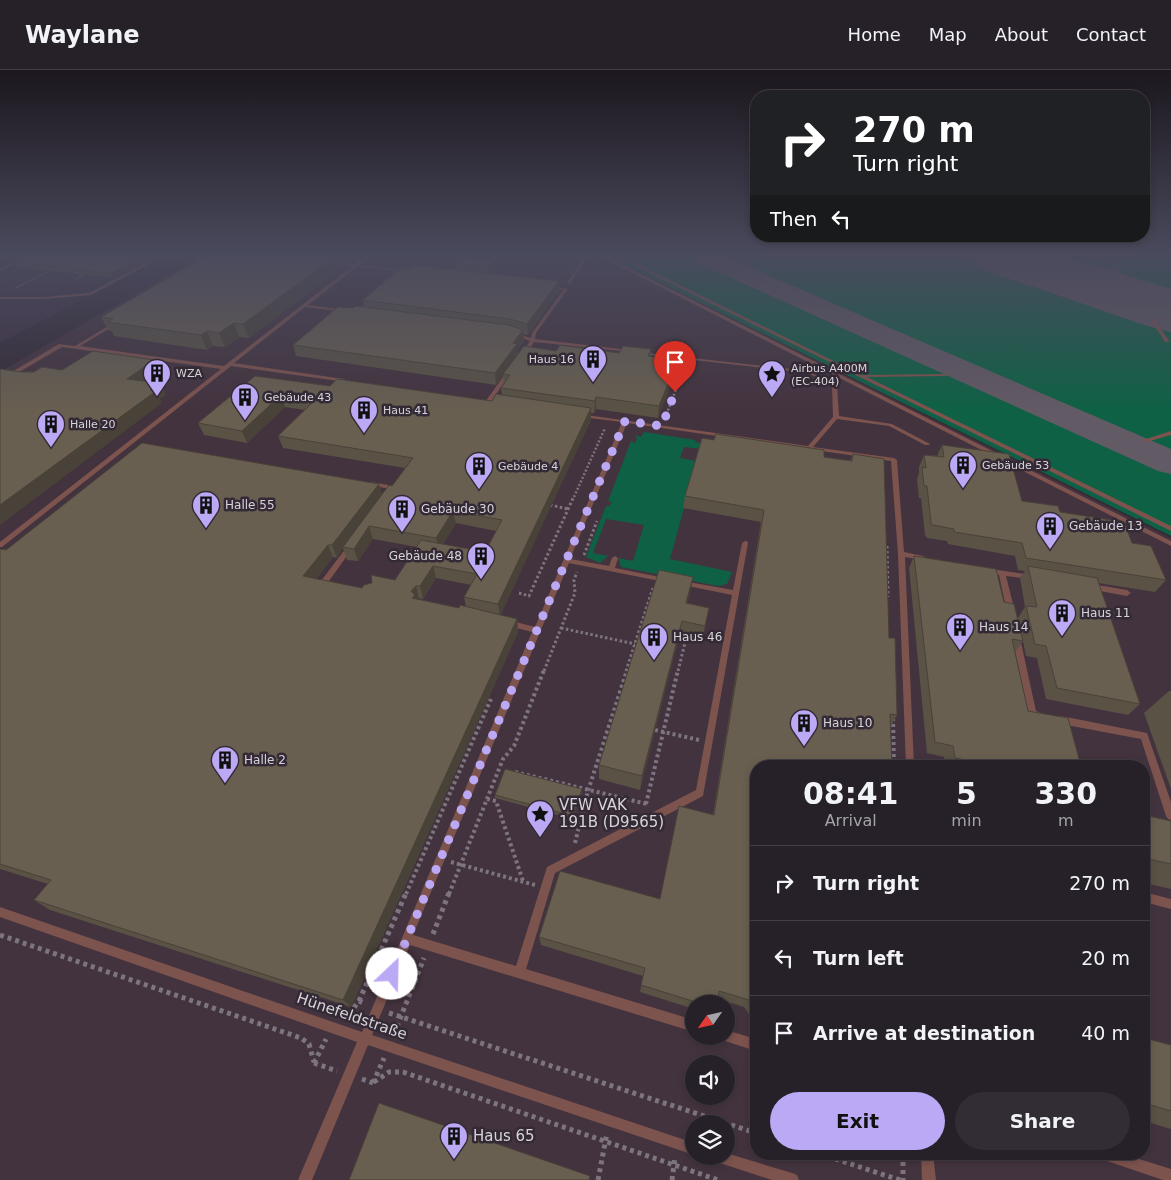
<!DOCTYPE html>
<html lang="en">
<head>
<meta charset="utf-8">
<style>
	body { margin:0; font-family:"DejaVu Sans",sans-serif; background:#322d34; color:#f1f3f6; height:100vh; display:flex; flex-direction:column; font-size:19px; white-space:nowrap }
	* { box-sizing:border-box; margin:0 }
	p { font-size:16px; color:#a4a3a8 }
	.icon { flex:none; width:28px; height:28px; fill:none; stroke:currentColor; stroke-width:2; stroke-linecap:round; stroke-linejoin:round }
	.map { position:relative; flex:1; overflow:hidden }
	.panel { position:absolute; left:750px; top:690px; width:400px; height:400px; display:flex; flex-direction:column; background:#262028; border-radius:20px; box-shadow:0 2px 8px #0003,0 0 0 1px #423e45 }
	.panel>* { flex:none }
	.banner { position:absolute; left:750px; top:20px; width:400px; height:152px; border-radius:20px; box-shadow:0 2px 8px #0003,0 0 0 1px #423e45; background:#202124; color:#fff; overflow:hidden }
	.needle { width:32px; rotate:236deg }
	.buttons { position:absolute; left:685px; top:925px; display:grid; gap:10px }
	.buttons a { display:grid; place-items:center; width:50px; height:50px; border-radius:50%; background:#262028; box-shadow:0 2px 8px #0003,0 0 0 1px #423e45; font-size:25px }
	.pin { position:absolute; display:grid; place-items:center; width:42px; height:42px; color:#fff; margin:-51px -21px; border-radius:50% 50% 50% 0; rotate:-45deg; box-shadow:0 0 5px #0007 }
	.pin .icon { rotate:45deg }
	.me { position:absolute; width:55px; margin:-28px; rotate:24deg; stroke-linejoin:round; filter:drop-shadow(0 0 4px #0008) }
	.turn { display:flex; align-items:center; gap:18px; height:105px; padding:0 20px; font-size:22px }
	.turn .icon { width:65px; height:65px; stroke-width:2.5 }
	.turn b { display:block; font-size:35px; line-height:42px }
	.then { display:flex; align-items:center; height:48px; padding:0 20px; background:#0003; gap:10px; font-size:19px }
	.eta { display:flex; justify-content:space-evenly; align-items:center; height:85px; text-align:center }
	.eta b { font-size:30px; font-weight:700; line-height:35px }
	.action { display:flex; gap:10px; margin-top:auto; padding:10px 20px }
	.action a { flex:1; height:58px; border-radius:30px; background:#bca9f5; color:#111; font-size:20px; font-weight:700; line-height:58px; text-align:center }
	.action a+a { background:#322d34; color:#f1f3f6 }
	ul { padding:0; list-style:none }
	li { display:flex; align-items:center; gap:15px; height:75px; padding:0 20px; border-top:1px solid #423e45 }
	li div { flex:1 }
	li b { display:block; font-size:19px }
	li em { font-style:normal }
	header { display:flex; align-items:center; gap:30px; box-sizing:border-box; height:70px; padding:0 25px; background:#262028; border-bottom:1px solid #423e45 }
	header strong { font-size:24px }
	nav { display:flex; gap:28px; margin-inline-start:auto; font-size:18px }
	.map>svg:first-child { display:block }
	.built { fill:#3d3042 }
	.industrial { fill:#43333e; fill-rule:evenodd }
	.green { fill:#0e6145 }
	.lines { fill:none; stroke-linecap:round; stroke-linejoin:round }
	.taxiway { fill:#625a64; fill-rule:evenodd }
	.runway { fill:#625a64; fill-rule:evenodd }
	.path-far4 { stroke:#7c757f; stroke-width:2; stroke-dasharray:1 1; stroke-linecap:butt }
	.path-far3 { stroke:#7c757f; stroke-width:2.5; stroke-dasharray:2 2; stroke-linecap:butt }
	.path-far2 { stroke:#7c757f; stroke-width:3; stroke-dasharray:2.5 2.5; stroke-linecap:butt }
	.path-far1 { stroke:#7c757f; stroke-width:4; stroke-dasharray:3 3; stroke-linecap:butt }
	.path { stroke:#7c757f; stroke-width:5; stroke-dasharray:4 4; stroke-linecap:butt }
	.service { fill:#7d534e; fill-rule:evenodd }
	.wall { fill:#595245; fill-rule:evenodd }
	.shaded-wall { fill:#494238 }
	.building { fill:#685f50; stroke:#494238 }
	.route { stroke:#bca9f5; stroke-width:9; stroke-dasharray:0 16.2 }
	.labels { text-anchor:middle; stroke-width:5; stroke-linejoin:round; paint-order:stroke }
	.far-poi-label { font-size:11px; fill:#d8d3db; stroke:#332a36; text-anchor:start }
	.poi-label { font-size:12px; fill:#d8d3db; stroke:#332a36; text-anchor:start }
	.near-poi-label { font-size:15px; fill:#d8d3db; stroke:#332a36; text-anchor:start }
	.near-street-label { font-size:15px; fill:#d8d3db; stroke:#332a36 }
</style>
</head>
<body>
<header>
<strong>Waylane</strong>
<nav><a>Home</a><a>Map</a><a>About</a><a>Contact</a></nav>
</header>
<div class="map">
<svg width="1171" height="1110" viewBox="0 0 1171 1110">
	<rect width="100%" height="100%" fill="#332a36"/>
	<path class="built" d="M0,185h167l-167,88z"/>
	<path class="industrial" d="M202,185h403l566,283v642h-1171v-808zM756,696h388v388h-388zM694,934h32v32h-32zM694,994h32v32h-32zM694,1054h32v32h-32z"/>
	<path class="green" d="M605,185h566v281z
		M644,362l51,8v2l11,2 -2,5 -20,-2 -4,11 17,3 -27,98 62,13 -5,12 -9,2 -97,-19 -3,-9 15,3 11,-36 -38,-6 -13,34 15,3 -8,7 -14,-6 20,-51h3l3,-4 -4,-1 23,-60 4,2 2,-5 -3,-3 7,2z"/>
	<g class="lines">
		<path class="taxiway" d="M688,185h33l450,194v25l-13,-3 -466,-211z"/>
		<path class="runway" d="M970,185h93l108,34v43l-24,-6 -168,-58z"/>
		<path class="path-far4" d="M76,209l11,-6
			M16,218l35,-18"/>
		<path class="path-far3" d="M665,348l20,-52
			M574,427l31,-69"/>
		<path class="path-far2" d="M550,435l18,4
			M887,476l1,51
			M584,485l13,-34
			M519,523l10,3 45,-100
			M561,558l74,16
			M544,601l31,-78 -1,-13 3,-8
			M626,601l27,-83
			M678,601l9,-36"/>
		<path class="path-far1" d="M893,648l1,48
			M655,660l44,10
			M515,702l132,32
			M487,729l9,2 27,80
			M646,734l32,-134
			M575,773l13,-52 39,-121
			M451,792l84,23
			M406,824l85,-195
			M449,824l54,-135 11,-13 30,-76"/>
		<path class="path" d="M433,864l16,-41
			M0,865l301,103 8,6 5,18
			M359,931l47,-108
			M389,943l367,120
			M337,945l3,-6 10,4 9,-12 7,3
			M394,964l30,-76
			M314,993l12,-24
			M314,993l23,8
			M362,1009l11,4
			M374,1012l15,-10h14l315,108
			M373,1013l11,-25
			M820,1084l80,26
			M903,1084v26
			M598,1110l9,-47
			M672,1110l3,-23"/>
		<path class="service" d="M28,185h6l-34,16v-2z
			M160,185h6l-75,40 -47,4h-44v-2h44l45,-4z
			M366,185h5l-12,10 51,6 -2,1 -51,-5 -49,38 36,5h2v2l-41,-5 -71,56 110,16 3,2 -1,1 -115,-16 -229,181h-2v-5l221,-173 -159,-22 -60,35 -2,1v-4l59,-35 16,2 40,-24 2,1v1l-37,22 144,20 128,-100 -19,-2 -1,-2 23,2z
			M585,185h4l-19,29h-2l-1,-1z
			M597,185h6l568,286v5z
			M613,185h6l243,120 85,-1v1l-2,1 -78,1 304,149v5z
			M1103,185h4l21,28v2h-2z
			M548,216l20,3 -32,44 -1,6 94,11h2v2l-97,-10 -9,13h-4v-1l9,-13 -18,-7 2,-1 17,5 1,-5 31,-43 -14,-2 -2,-1z
			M1150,248h4l15,23v1h-4l-15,-23z
			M638,282l171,19 28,14 2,31 53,8 38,20 -1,1h-4l-36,-19 -52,-7 -24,28 81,11 3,2 7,92 19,4 3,2 -3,2 -18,-3 9,209h-8l-8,-212 -7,-93 -264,-38 -57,136 39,7 3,-8 3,-2 3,2 -3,10 50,10 4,2 -4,2 -96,-19 -156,372 103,31 31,-99 149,-77 36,-195 -49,-10 -4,-2 4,-2 50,9 9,-47 3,-2h2l1,2 -45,253 -148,77 -29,96 168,51v12l-284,-87 -38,90 322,108v12l-326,-110 -56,135h-14l59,-138 -357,-125v-10l362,125 170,-400 -27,-7 -1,-2 4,-3 27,7 87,-205 -41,-5 -2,-1v-2l229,32 25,-29 -1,-31 -24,-13 -168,-19h-2z
			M508,300l4,1 -22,32h-4l-1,-1z
			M1171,361v4l-25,7 -3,-2z
			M371,412l23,4 3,2 -5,4 -2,-1v-2l-21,-4v-2z
			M349,474h4l1,2 -25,35 4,1 1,2 -1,2h-3l-9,-1 -1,-2 1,-2z
			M996,500h2l33,5 4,2 -4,2 -25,-3 9,36 -1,2h-6l-1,-2 -8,-37 -3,-1 -1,-2z
			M1092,514l35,6 4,3 -4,3 -38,-7 -1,-2z
			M1016,565l3,1 1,2 16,73 5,2 1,2 -1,2 -3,2 -9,-3 -1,-2 -16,-76 1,-2z
			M1061,646l86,17 24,69v18l-3,-1 -2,-3 -25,-77 -80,-15 -3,-1 -1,-3 1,-3z
			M1144,822l27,7v10l-27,-7z
			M726,960l30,9v12l-34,-11 -2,-4h6z
			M726,1083l66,20 5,2 2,5h-27l-55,-18 -5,-1 -1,-5h15z
			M921,1084h12l3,26h-14z
			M1098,1084h25l48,15v11h-8l-59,-20 -5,-1z"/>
	</g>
	<path class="wall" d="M28,185h128l-42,23 -97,-11 -3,-5z
		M208,185h149l-8,6 -8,-1 1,7 -93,71 -10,-1 -14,10 -12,-1 -6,4 -93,-14 -2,-5h-3l-8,-14z
		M494,191l1,10 -3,3 67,17 -31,44 -5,-1 1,7 -7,9 1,5 -22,30 -200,-29 -3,-11 60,-37 11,-2 -1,-6 46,-32 46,1 -1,-6z
		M651,279v8l27,3 -2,11 -18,47 -62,-9 -2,4h-3v7l-91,195 17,4 1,13 -167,375 -301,-97 -16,-10 14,-16 -48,-15v-320l6,1 376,-56 10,-8 13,-18 -122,-20 -5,-12 27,-26 -20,-3 -38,36 -43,-8 -6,-12 57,-47 75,10 162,15 10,-6 -1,-7 3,-4 -1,-10 53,-23 63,2zM456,453l40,8 -11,21 -42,-8zM373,469l44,8 -22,33 -33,8 -46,-9 17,-22 4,1 6,-10 4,12 11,1zM436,508l35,7 -7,12 2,10 -7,1 -41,-9 1,-1 4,1z
		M942,375l80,56 38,11 72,31 34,37 -11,12 -57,-9 42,121 -12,11 -82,-16 -9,-41 -11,-2 -3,-15 -8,11 13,59 53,55h-135l-2,-9 -17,-4 -18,-185 5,-12 90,46 14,16 7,-11 -5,-29 5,-7 -7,-1 -3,-14 -67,-12 -1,-3 -20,-3 -2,-3 -4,-37h-2l-2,-19 2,-6v-6l5,-12 13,1z
		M853,384l36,184 8,77 -6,11 -135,40v255l-5,-4 -7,-10 -27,-8v5h-23v5l-54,-17 3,-16 -102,-31 -2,-8 120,-38 54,-84 48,-293 -78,-14 2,-12 139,-39 26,4z
		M690,523l-3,10 22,5 -7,33 -23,-5 -39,154 -41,-11v-14z
		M1169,621h2v98l-27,-76z
		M582,723l-9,26 -78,-21v-3z
		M1144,745l27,6v68l-27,-6z
		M1144,968l27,7v84l-27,-8z"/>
	<path class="shaded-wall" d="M144,185h12l-42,23 -3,-5z
		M337,185h2l3,12 -93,71 -6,-14z
		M347,185h10l-8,6z
		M494,191l1,10 -6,6 -1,-10z
		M559,211v10l-31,44 -1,-11z
		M234,253l5,14 -14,10 -6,-14z
		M523,260l1,11 -7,9 1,5 -22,30 -1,-12 18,-30z
		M207,261l6,15 -6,4 -6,-15z
		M154,290l6,11 -27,19 -6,-11z
		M678,290l-2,11 -18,47 1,-12z
		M160,313l6,12 -6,4 2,4 -162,122v-20z
		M281,325l4,12 -38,36 -5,-12z
		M596,327v12l-2,4 1,-12z
		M591,338v12l-91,197 -2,-13z
		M379,414l4,12 -40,51v1l-6,10 -5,-13z
		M453,441l3,12 -17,28 -3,-13z
		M369,456l4,13 -15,22 -4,-12z
		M328,475l5,12 -24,32 -6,-13z
		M433,496l3,12 -13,21 -3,-13z
		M693,507l-3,16 -6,26 2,-16z
		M416,516l3,12 -3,3v10l-5,-20z
		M517,549l1,13 -167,375 -8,-7z
		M682,551l-3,15 -39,154 2,-14z
		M582,719v4l-9,26v-3z"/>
	<path class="building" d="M28,185h116l-33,18 -97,-11z
		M208,185h129l-94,69 -9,-1 -15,10 -12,-2 -6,4 -94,-13 6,-3 -12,-2z
		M460,187l34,4 -6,6 -34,-4z
		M413,195l146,16 -32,43 -17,-5 -147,-19 38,-33 8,1z
		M356,236l153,19 14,5 -10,13 4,1 -22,29 -202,-28 45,-38 15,1z
		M560,275l59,8 4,-7 28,3 -3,7 30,4 -19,46 -63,-9 -1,4 -94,-13 9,-13 -7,-1 21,-28 32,5z
		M93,281l61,9 -27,19 33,4 -10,7 6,1 -156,114v-135l1,-1 20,3h13l8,-5 20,3z
		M255,306l75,10 7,-7 155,22 4,-7 95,14 -93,196 -34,-7 13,-23 -44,-8 -13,20h-4l-5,5 4,4 -3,3 47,10 1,-3 57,14 -174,381 -309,-100 17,-20 -51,-16v-315l6,1 136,-107 237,41 -47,61h-4l-25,31 59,12 2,-3 8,-2 -1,-8 24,5 26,-40 64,12 17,-32 -49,-9 -17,27 -67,-12 -15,23 -11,-2 46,-62 3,1 21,-28 -135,-22 37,-36 -34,-5 -39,36 -44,-8z
		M716,364l108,16v7l28,4 1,-7 31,5 5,179h6l2,77 -7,-1 2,52h-136v244l-7,-10 -30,-9 -2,13h-15l-61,-19 4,-17 -106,-31 21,-66 100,28 19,-93 35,9 50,-305 -79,-14 17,-58 12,2z
		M942,375l67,9 13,47 36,5 2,6 64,10 8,21 19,3 15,34 -140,-22 -4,-15 -68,-11v-3l-21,-4 -2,-2 -4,-37h-3l-2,-19 4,1 -2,-13 20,2z
		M914,486l82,13 8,33 10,2 9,37 -11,-2 16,72 40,7 13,48h-26l-15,-3 1,3h-45l-41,-8 -2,-12 -18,-4z
		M1028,496l69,12 43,126 -83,-16 -11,-42 -11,-2 -9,-38 11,1z
		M659,500l34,7 -7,26 23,5 -4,18 -23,-5 -40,155 -43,-11z
		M505,699l77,20 -9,27 -78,-21z
		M1144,745l27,6v43l-27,-6z
		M1144,968l27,7v66l-27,-8z
		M379,1033l211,73 -1,4h-240z"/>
	<linearGradient id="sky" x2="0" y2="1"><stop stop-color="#1c171e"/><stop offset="0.54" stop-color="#4a4a5d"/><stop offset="1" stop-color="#4a4a5d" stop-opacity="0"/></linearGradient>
	<rect width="1171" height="341" fill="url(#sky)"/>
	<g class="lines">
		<path class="route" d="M392,904l233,-553 37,5 13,-34"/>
	</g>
	<defs>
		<g id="building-pin" transform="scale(1.4375)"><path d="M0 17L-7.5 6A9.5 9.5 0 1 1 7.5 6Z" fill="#bca9f5" stroke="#332a36"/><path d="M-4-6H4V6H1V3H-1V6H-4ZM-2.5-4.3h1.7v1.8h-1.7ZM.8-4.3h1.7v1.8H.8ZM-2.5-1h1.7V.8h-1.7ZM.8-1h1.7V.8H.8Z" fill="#111"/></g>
		<g id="sight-pin" transform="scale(1.4375)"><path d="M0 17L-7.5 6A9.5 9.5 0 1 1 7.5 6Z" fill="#bca9f5" stroke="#332a36"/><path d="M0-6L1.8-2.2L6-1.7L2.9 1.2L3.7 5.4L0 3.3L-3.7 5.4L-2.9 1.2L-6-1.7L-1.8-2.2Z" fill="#111"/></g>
	</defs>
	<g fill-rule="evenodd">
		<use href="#building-pin" x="593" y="289"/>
		<use href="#building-pin" x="157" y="303"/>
		<use href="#sight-pin" x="772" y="304"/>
		<use href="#building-pin" x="245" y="327"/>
		<use href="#building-pin" x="364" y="340"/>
		<use href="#building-pin" x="51" y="354"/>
		<use href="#building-pin" x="963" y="395"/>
		<use href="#building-pin" x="479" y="396"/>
		<use href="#building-pin" x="206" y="435"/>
		<use href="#building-pin" x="402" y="439"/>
		<use href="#building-pin" x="1050" y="456"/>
		<use href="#building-pin" x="481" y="486"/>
		<use href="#building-pin" x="1062" y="543"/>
		<use href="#building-pin" x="960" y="557"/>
		<use href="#building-pin" x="654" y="567"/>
		<use href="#building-pin" x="804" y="653"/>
		<use href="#building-pin" x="225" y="690"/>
		<use href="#sight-pin" x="540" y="744"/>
		<use href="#building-pin" x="454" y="1066"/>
	</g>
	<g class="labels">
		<g class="far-poi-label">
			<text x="574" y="293" text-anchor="end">Haus 16</text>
			<text x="791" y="302">Airbus A400M<tspan x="791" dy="13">(EC-404)</tspan></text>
			<text x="176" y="307">WZA</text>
			<text x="264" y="331">Gebäude 43</text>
			<text x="383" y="344">Haus 41</text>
			<text x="70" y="358">Halle 20</text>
			<text x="982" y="399">Gebäude 53</text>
			<text x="498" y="400">Gebäude 4</text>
		</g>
		<g class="poi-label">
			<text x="225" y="439">Halle 55</text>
			<text x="421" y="443">Gebäude 30</text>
			<text x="1069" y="460">Gebäude 13</text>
			<text x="462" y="490" text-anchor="end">Gebäude 48</text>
			<text x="1081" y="547">Haus 11</text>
			<text x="979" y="561">Haus 14</text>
			<text x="673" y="571">Haus 46</text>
			<text x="823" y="657">Haus 10</text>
			<text x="244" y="694">Halle 2</text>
		</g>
		<g class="near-poi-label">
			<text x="559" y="740">VFW VAK<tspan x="559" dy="17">191B (D9565)</tspan></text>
			<text x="473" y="1071">Haus 65</text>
		</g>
		<g class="near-street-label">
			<text transform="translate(352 946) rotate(19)" y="5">Hünefeldstraße</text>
		</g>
	</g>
</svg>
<div class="buttons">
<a><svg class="needle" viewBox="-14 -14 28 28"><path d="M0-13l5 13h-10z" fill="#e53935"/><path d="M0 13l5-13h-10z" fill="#a4a3a8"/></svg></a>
<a><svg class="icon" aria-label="sound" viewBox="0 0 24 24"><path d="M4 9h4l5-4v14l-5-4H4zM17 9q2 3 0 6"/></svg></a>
<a><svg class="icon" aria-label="layers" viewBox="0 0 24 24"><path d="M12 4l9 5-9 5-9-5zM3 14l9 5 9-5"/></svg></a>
</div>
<div class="pin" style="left:675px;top:322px;background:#d93025"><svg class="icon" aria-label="arrive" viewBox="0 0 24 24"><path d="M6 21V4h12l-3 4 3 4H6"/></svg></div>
<svg class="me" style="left:392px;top:904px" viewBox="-20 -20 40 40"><circle r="19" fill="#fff"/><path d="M0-13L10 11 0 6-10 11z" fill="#bca9f5"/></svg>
<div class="banner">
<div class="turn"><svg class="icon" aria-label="right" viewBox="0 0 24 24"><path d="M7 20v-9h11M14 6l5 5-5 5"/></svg><div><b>270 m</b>Turn right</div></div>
<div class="then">Then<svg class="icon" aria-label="left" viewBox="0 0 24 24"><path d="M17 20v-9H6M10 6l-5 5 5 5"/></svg></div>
</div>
<section class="panel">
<div class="eta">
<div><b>08:41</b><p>Arrival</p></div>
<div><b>5</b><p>min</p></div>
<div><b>330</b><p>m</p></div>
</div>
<ul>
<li><svg class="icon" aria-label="right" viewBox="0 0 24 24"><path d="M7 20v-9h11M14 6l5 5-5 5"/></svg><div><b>Turn right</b></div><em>270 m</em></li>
<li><svg class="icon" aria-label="left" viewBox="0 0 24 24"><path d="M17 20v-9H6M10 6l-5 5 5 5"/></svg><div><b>Turn left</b></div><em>20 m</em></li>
<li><svg class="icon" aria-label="arrive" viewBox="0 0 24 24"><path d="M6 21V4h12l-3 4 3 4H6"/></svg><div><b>Arrive at destination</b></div><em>40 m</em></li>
</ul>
<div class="action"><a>Exit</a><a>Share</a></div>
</section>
</div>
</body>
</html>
